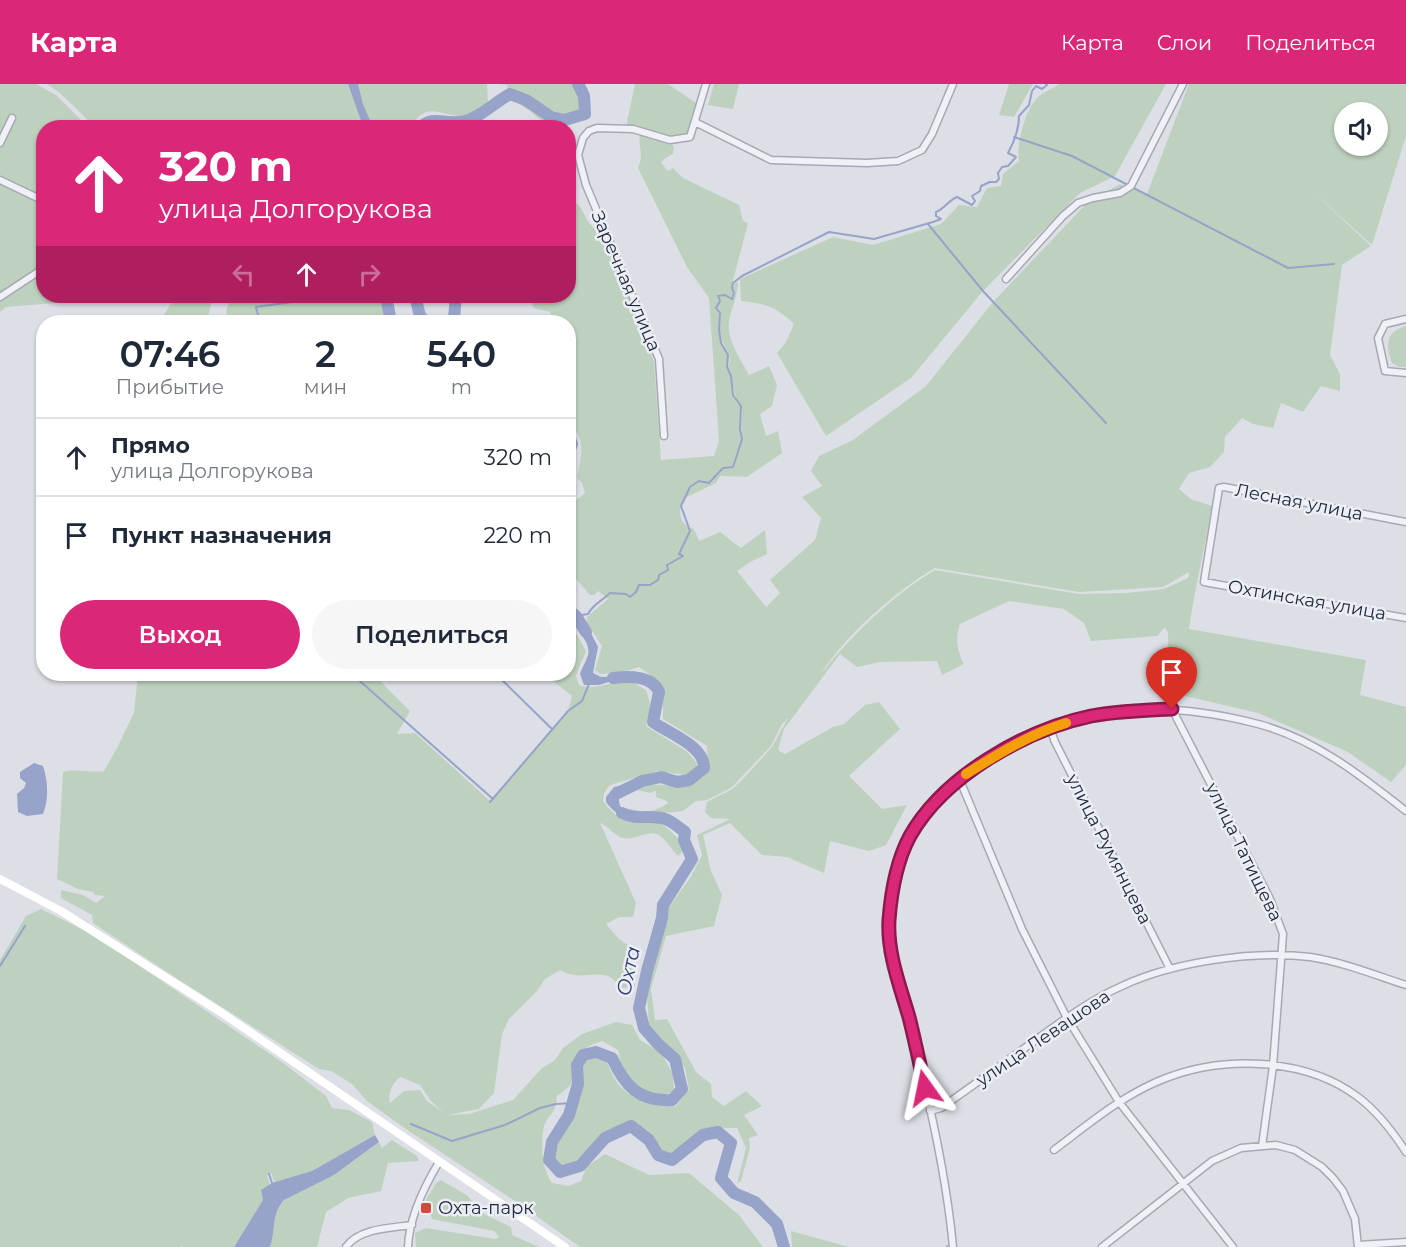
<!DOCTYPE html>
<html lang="ru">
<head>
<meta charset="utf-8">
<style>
	body { margin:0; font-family:Montserrat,sans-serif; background:#f6f6f7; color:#1f2937; height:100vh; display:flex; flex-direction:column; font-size:22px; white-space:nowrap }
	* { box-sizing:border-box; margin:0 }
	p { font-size:20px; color:#747a83 }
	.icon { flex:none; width:33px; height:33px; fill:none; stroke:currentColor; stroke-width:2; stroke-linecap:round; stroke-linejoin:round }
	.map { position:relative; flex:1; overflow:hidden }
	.details { position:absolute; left:36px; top:231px; width:540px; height:366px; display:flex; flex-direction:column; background:#fff; border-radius:24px; box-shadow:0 2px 4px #0004 }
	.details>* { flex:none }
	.banner { position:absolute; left:36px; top:36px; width:540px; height:183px; border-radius:24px; box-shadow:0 2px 4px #0004; background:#db2777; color:#fff; overflow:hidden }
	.tools { position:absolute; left:1334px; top:18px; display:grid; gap:12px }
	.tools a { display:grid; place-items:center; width:54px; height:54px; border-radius:50%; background:#fff; box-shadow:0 2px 4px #0004; font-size:30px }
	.pin { position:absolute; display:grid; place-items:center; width:51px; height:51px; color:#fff; margin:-62px -26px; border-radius:50% 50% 50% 0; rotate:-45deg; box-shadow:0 0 6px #0007 }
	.pin .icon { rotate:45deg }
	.me { position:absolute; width:66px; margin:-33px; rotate:348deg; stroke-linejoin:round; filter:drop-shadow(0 0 4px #0008) }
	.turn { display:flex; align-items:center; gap:21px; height:126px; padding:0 24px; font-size:27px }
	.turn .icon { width:78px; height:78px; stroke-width:2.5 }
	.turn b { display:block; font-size:42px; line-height:51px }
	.lanes { display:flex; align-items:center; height:57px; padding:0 24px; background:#0003; justify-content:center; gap:30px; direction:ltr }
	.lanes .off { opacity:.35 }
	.eta { display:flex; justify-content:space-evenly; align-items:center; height:102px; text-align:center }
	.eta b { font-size:36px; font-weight:600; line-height:42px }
	.primary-button { display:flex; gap:12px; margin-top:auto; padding:12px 24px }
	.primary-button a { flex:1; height:69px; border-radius:36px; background:#db2777; color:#fff; font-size:24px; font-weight:600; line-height:69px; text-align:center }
	.primary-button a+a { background:#f6f6f7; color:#1f2937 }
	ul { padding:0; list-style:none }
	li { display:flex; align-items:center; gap:18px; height:78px; padding:0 24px; border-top:2px solid #e0e1e3 }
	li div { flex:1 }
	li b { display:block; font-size:22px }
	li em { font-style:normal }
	header { display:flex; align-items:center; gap:36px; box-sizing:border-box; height:84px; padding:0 30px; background:#db2777; color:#fff }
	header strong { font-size:28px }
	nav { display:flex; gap:33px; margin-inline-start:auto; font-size:21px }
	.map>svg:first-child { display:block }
	.green { fill:#bed1be; fill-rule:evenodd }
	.water { fill:#97a3c9 }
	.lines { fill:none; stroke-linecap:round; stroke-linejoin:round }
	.stream { stroke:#97a3c9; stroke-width:2 }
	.river { stroke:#97a3c9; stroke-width:12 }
	.street-casing { stroke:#a6a8b4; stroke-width:9 }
	.street { stroke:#f0f1f6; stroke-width:6 }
	.secondary { stroke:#fff; stroke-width:8 }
	.route-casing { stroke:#8e194d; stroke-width:15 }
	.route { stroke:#db2777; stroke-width:10 }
	.slow { stroke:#f59e0b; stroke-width:10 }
	.poi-dot { fill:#d04a3e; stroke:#eceef5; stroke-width:2 }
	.labels { text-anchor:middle; stroke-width:5; stroke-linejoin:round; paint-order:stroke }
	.street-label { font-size:18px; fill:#26293e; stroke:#eceef5 }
	.poi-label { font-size:18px; fill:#26293e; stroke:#eceef5; text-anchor:start }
	.water-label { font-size:20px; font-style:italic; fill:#303e73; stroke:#eceef5 }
</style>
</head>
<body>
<header>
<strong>Карта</strong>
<nav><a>Карта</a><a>Слои</a><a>Поделиться</a></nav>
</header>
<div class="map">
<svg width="1406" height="1163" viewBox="0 0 1406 1163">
	<rect width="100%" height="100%" fill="#dddfe7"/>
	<path class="green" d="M0,0h36l20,11 32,32 -44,1v168h72v2l-110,9 -6,5z
		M47,0h301l13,37 -16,7 -250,-1 -35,-34z
		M358,0h129l1,17c-32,38 -55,-13 -77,26h-38l-10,-23z
		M498,0h87c5,9 7,16 4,26 -6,18 -33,19 -48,10 -4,-2 -7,-6 -11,-9 -10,-6 -22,-13 -23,-26z
		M635,0h33l31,21 -10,30 -26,2 -37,-10z
		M714,0h25l-6,25 -25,-4z
		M1009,0h24l-19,33 -15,-2z
		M1060,0h106l-51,92 -35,17 -97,98 -72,87 -85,58 -49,-83 9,-11 8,-18c-19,-18 -27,-20 -53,-23l-1,-22 93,-42 40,8 68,-21 18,-19 18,2 10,-19 14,-2 2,-12 16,-13c-3,-16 6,-52 19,-64 6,-5 15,-9 22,-13z
		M1189,0h217v52l-34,109 -61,-55 60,56 -29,19 -12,90 10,19v17l-19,-5 -18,26 -22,-9 -8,25 -20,-4 -11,-6 -17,19 -1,15 -14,15 -21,6 -10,16 12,10 21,7c-7,41 -17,81 -23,123l177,31 -6,35 46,12v58l-15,17 -43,-30 -90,-39 -77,-18 -12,-13 -1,-49 -3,-6 -8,9 -66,5 -7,-18 -20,-14 -55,-8 -49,23c-5,15 -3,26 4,40l-22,11 -5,-14 -57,1 -23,5 -17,-13 -56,75 -6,21 7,4 48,-27 11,-3 21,-19 14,-3 21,27 -51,47 33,33 25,-4 -21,40 -17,6 -39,-10 -6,32 -37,-16 -25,-2 -32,-32 -27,12 8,36 11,24 -8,31 -48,10 -15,53 4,31 12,-1 29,53 15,12 1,13 12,9 22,-15 16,15 -18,9 14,20 -9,3 1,10 -9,33 -4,3 9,-36 -9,-20h-30l-36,27 -9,-3c-10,-15 -17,-25 -34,-30l-29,15 -23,24 -16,6 -6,-9 3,-13 17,-28 8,-34 -1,-17 5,-7 9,-1 12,3c10,34 35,45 69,45l13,-16 -4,-22 -13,-18 -14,-9 -9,-15 -2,-32 4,-22 18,-65 21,-29 12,-23 -5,-20 33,-16 -19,-1 -6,-6 2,-10 25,-13 10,-9 30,-33 16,-29 -6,6 -11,22 -40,42 -24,12 -11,1 -13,10 -37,4h-11l-6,-3 1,-3 -2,-1c15,6 27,4 40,-5l-1,-2 -11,-4v-6l-6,2 -13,-3 -10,5 -2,-1c27,-18 37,-4 62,-10 7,-2 15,-9 21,-13l-1,-25 -44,-27v-29l-7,-11 -17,-12 -19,6 -20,1 -5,-4 7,-24 -15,-23v-6l21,-18 -10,-8 -4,4h-4l-14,-16h-7v-29l5,-15 -5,-21v-8l16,-13 -3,-10 -5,-5c4,-22 10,-38 -8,-55l-1,-101h-19l3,-3 -2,-7 -16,-4 -5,-12h39l1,-96c15,4 13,15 22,25 2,3 8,6 12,8l51,129 7,98 53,-4 5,-15 -10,-143 -22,-31 -49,-99c7,-17 -1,-21 2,-34l3,-1 31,13 -1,8 -9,5 -3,4 7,8 5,-3 10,10 56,27 4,16 5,2 -17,65 2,5 -1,5 -7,-3 -8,1 2,5 -3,7c5,8 2,15 3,24 1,11 7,18 10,28l-2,7 4,9 1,19 9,12 -2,23 2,9 -9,27 -9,1 -14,15 -10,-2c-15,11 -31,41 -5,49l5,12 21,-9 21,16 24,-18 2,24 -17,8 -13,9 29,36 14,-14 -10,-13 45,-40 6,-22 -19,-21 20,-11 -11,-15 8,-15 34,-16 73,-54 67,-84 94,-99 33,-19 27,10zM1344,28h33v34h-33zM935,484l144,24 84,-5 26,-15 -1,6 -24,11 -37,4 -48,1 -144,-24c-36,21 -67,51 -96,82 -7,7 -12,15 -18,22 23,-38 76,-84 114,-106z
		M736,198l2,1c-1,14 -6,25 -9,38 -3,18 12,39 20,54l20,-9 8,19 -5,21 -12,8 6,22 12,-5 4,22 -35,24 -27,-1 -4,7 -31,15 6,-10 9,-7 10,3 13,-15 10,-2c10,-24 8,-36 9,-61 -11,-11 -8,-26 -14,-39l2,-7c-2,-10 -9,-18 -10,-28 -1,-9 3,-16 -3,-24l3,-7 -1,-4 6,-1 8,3 2,-6 -3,-5z
		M176,212h37l-5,21 -5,5h-39l-3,-3z
		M234,212h149l1,26h-152c-10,-8 -5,-17 2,-26z
		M1406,242v41h-7l-7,-4c-7,-19 -6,-31 14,-37z
		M569,537l17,30 -10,25 3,9c20,7 36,-8 54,-2 4,1 9,5 13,7l5,16 -5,20 40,25 11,12 -1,5 -10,7 -29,-4 -47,14 -6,8 -1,8c15,21 28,24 52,19 13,8 23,16 30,29l-7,7c-6,-6 -12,-16 -19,-21 -11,-6 -24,6 -36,3 -9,-2 -14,-12 -23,-15l36,80 -3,14h-14l-13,7 12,14 14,10 3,39 -14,1c-3,-3 -6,-8 -10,-10 -13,-9 -31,4 -51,-8l-15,9 -8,12 -28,28 -7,15 -8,59 -15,16 -31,6 21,-1 44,-14 29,-32 13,-8 8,-12 19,-14 34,-12 16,3 8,15 21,13 12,21 1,16 -11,7 -17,-3 -23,-23 -5,-21 -16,-9c-34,11 -20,19 -31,43 -3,4 -10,9 -14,12 -1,20 -10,18 -13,31 -4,16 -2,42 8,56l16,3 13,-5 5,-14 19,-13 44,21 40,-2 50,42 24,32h-183l-65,-46 -112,-74 -36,-26 -15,-17 -21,-13 -12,-2 -160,-102 -66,-44 -1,-8 -31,-17v-8l22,5 13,8 9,-7 -10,-1 -2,-3 -15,-3 -21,-10 6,-107c13,-4 27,1 41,-1l13,-23 17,-35 4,-39h235l37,37 -13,23 18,-1 75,68 78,-90 4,-15 -28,-22h24zM400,993l20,8 11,16 12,11 -16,-11 -7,-11 -16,1 -14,12c-2,-11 2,-19 10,-26z
		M41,825l51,25 190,128 44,34 6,12 17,2 23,12 3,13 -63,36 -37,12 -4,-10 -4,2 3,10 -9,5 2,10 -29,47h-51l-4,-4 3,4h-182v-287l26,-44z
		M392,1056l25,16 2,5 -31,2 -7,28 -33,7 -22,14 -9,35h-47c6,-16 1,-33 14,-47l50,-25 45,-33 3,6z
		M441,1096l27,16 12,16 31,15 1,8 27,12h-123l-1,-14 11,-5 69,11 4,-2 -5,-6 -62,-12 -6,-19 10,-17z
		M791,1147l58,16h-57z"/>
	<path class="water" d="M348,0h10l5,20 10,23h-6l-6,-6z
		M577,534l14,15 7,14 -5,26 8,4 27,-1 -29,9h-15l-4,-11c2,-7 6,-12 8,-19 3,-12 -9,-21 -13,-32z
		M34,679l9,3c5,15 6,33 0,48l-16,2 -9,-4 -1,-18 7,-6 2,-5 -6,-5v-6z
		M642,697l-9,4 -14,13c-1,12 8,15 17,20 -12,4 -23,-7 -30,-16v-5l8,-10z
		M375,1051l4,7 -45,33 -50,25c-13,14 -8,31 -14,47h-36l29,-47 -2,-10 11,-7 40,-12z"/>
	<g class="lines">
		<path class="stream" d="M1014,53l58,19 216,112 46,-4
			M928,140l55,67 123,132
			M260,238l-4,-15 80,-11
			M576,532l12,-2c5,-10 14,-13 22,-21l16,1 4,3 6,-5 3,-7h11l8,-5 1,-5 9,-5 -1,-5 16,-9 -4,-2 11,-23 -9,-25 9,-19 9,-6 10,2 14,-15 10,-1 9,-28 -2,-9 1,-24 -8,-11 -2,-19 -4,-9 1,-12 -7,-12 -2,-13 1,-17 -4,-5 4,-7 -2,-5 7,-1 7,4 2,-6 -2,-5 1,-5 9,-7 87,-44 45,7 59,-17 8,-3 -5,-3v-4c9,-4 13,-12 21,-15l15,8 3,-4 -3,-5 8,-5 1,-5 9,-4h6l3,-3 -1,-6 4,-6 6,-1 8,-9 -8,-4c6,-11 11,-24 11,-37l10,-11 3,-14 4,-5 6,3 5,-4 -1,-1
			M352,590l141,125
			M496,590l55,54
			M490,718l78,-91 14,-10 7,-17
			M0,882l25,-40
			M411,1040l41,17 53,-16 35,-17 16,-4 17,-1
			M269,1090l3,9
			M947,1162v1"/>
		<path class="river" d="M420,44c12,-14 29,-2 45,-7 16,-4 30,-19 45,-27l16,6 25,17 13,3 21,-6 -1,-18 -6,-12
			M386,212l5,26
			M415,212l5,20 6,6
			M450,238l4,-4 2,-22
			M568,350l4,10 -4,10
			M568,526l8,6 10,16
			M613,594c16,-2 39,-3 46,14l-6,30c15,11 52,24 51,46l-15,12 -12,2 -16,-5 -19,4 -24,12
			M622,729c16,8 28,1 43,6 7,2 13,8 20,13l-1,8 8,19 -29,46 -1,13 -15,53 -8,37 5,20 14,16 17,15 7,30 -10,11c-33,2 -47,-14 -60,-42l-16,-6 -13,3 -6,10 1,19 -9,31 -17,27 -3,18 11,12 20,-6 25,-28 26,-12 18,14 9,15 14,5 31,-25 15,-3 13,11 -10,35 13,15 21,9 22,22 7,23"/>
		<g class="street-casing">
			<path id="street" d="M695,38l76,38 96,3 31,-2 24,-11 10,-16 21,-50
				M0,59l12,-25
				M0,96l44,21
				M1006,195l57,-63 15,-13 15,-5 27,-5 11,-7 52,-102
				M0,213l44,-29
				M1406,235l-21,5 -7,14 7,33 21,2
				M664,352l-5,-77 -73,-174 -8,-30 5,-17 6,-7 8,-3 36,1 37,11 20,-3 16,-53
				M1406,438l-182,-35 -5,1 -15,94 202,36
				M1172,625l98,190 13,35 -10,132 -11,80
				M1050,644l5,14 115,227
				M959,694l63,151 45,89 52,84 114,145
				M930,1027l11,-3c31,-22 62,-44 92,-66 29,-21 57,-42 89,-56 51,-24 132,-36 188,-29 33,5 65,18 96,28
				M1054,1066c36,-27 70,-56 112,-72 60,-23 140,-20 192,19 20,15 35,35 48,55
				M1359,1161l47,-3
				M346,1163c13,-19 45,-19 66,-22
				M408,1163c1,-29 16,-60 31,-85
				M953,1163c-7,-75 -25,-150 -43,-224 -7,-33 -21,-66 -21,-101 0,-22 11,-67 21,-86 42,-72 140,-119 220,-126 44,-3 86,3 128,14 57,15 102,51 148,87
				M1102,1163l110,-86 29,-13 35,-3 19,5 27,17 11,11 10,13 12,28 3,28"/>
		</g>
		<use href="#street" class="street"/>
		<path class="secondary" d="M0,795l61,32 161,102 343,234"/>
	</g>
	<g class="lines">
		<g class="route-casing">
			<path id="route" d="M925,1004c-5,-23 -10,-47 -16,-71 -9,-31 -22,-64 -20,-97 2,-26 8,-60 21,-84 34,-60 115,-106 181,-120 27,-5 54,-6 81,-7"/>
		</g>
		<use href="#route" class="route"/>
		<path class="slow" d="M966,690c32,-20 64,-40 100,-51"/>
	</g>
	<rect class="poi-dot" x="420" y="1118" width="12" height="12" rx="3"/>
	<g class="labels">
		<g class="street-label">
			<text transform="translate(626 197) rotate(67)" y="6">Заречная улица</text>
			<text transform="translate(1299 418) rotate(11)" y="6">Лесная улица</text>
			<text transform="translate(1307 516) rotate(10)" y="6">Охтинская улица</text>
			<text transform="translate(1109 765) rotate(63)" y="6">улица Румянцева</text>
			<text transform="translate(1244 768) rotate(64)" y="6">улица Татищева</text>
			<text transform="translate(1043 954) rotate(-34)" y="6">улица Левашова</text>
		</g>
		<g class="poi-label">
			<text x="438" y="1130">Охта-парк</text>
		</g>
		<g class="water-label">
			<text transform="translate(628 887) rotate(-78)" y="7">Охта</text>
		</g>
	</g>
</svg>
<div class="tools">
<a><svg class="icon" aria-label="sound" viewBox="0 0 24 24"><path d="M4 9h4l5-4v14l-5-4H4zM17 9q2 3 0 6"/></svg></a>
</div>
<div class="pin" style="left:1172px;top:625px;background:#d93025"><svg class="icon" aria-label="arrive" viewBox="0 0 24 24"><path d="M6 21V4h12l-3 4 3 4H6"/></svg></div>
<svg class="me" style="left:925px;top:1004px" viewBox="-20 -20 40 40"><path d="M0-17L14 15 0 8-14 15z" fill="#db2777" stroke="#fff" stroke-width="4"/></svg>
<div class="banner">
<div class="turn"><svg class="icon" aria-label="ahead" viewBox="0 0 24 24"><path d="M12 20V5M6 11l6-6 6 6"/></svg><div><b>320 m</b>улица Долгорукова</div></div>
<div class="lanes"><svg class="icon off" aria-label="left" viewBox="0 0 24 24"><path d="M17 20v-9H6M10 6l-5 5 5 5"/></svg><svg class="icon" aria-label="ahead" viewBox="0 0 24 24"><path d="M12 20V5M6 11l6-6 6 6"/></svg><svg class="icon off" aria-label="right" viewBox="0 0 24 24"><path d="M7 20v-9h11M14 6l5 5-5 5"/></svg></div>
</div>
<section class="details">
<div class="eta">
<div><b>07:46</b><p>Прибытие</p></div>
<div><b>2</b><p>мин</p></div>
<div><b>540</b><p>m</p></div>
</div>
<ul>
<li><svg class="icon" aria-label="ahead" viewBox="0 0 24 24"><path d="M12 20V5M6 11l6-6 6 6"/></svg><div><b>Прямо</b><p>улица Долгорукова</p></div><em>320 m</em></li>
<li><svg class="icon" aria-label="arrive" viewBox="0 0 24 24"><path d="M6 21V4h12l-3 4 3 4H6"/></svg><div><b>Пункт назначения</b></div><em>220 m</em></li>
</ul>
<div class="primary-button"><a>Выход</a><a>Поделиться</a></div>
</section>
</div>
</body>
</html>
